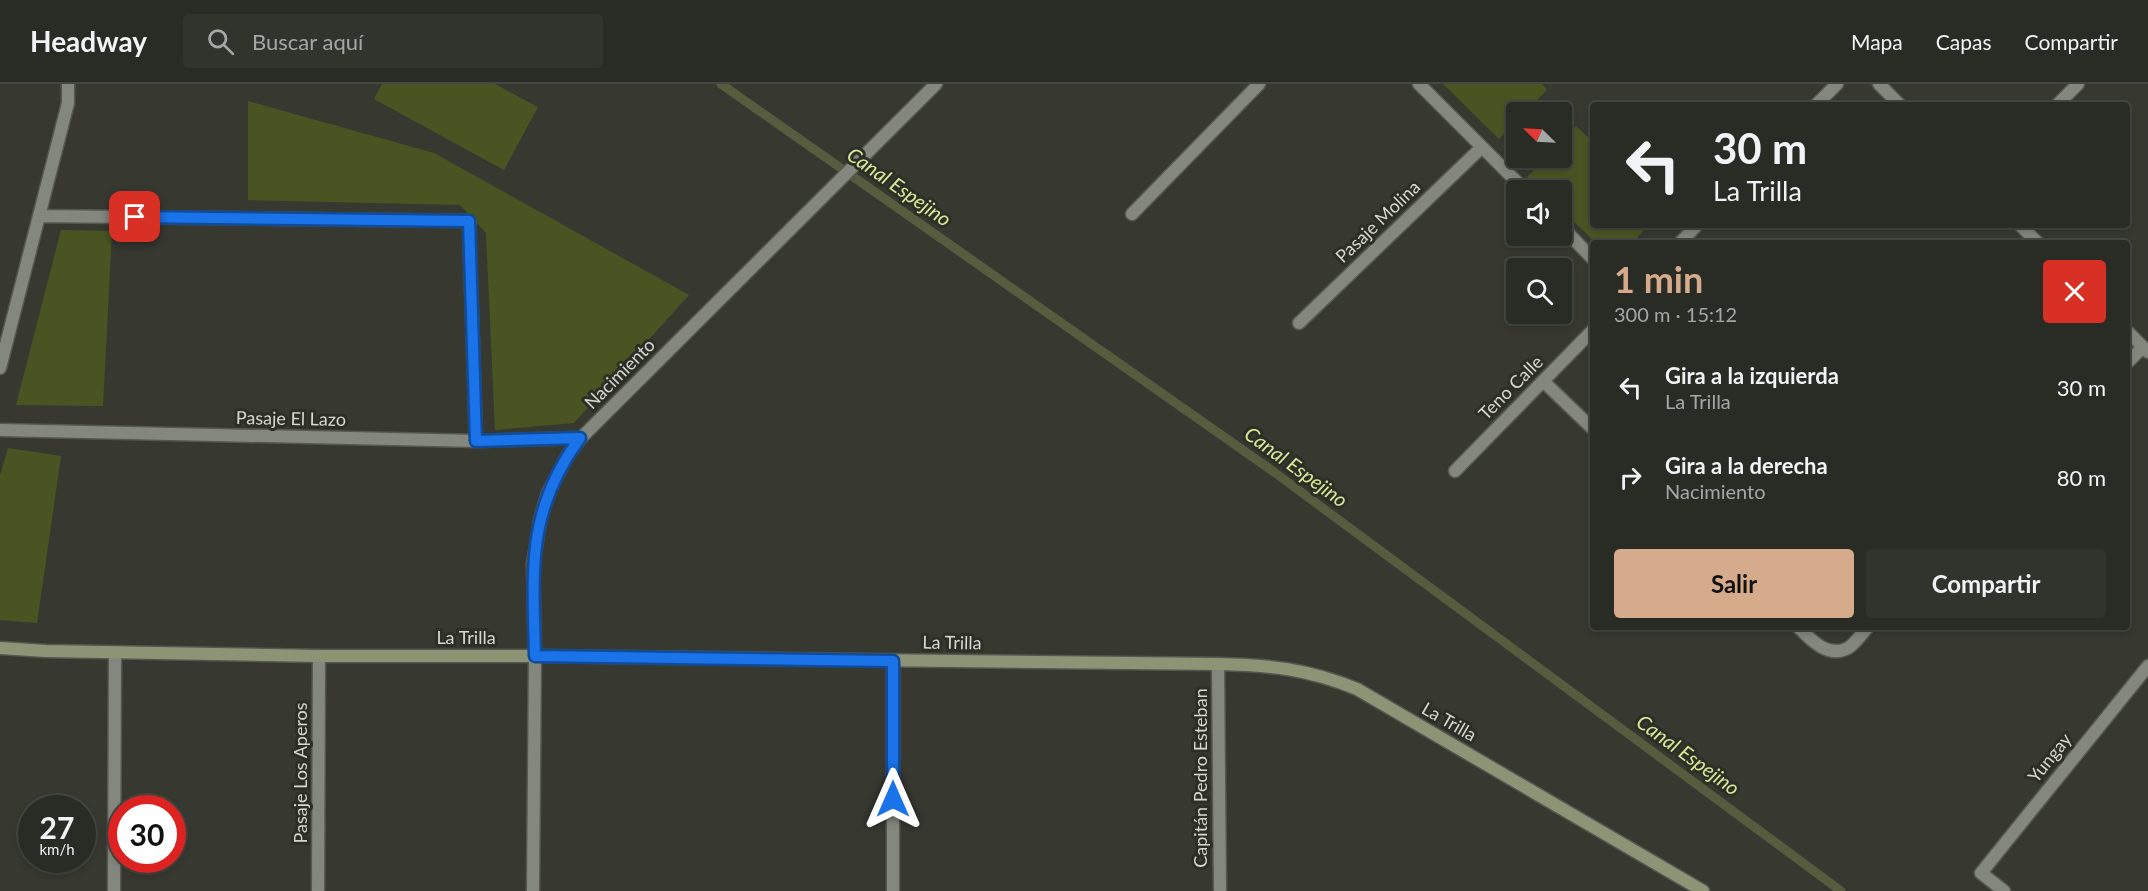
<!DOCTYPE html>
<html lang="es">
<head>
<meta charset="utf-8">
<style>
	body { margin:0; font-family:Lato,sans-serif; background:#31332d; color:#f1f3f6; height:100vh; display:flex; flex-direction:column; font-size:22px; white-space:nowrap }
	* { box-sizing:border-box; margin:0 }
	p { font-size:20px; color:#a5a7a7 }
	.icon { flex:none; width:33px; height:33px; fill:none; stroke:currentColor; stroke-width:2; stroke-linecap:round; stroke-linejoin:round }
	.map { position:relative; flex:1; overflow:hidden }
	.drawer { position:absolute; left:1590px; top:156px; width:540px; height:390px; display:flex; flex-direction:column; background:#292b25; border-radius:6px; box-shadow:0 3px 9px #0003,0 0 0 2px #454742 }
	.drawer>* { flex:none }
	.banner { position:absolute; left:1590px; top:18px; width:540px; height:126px; border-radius:6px; box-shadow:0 3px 9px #0003,0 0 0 2px #454742; background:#292b25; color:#f1f3f6; overflow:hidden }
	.needle { width:39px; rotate:294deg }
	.buttons { position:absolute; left:1506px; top:18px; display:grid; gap:12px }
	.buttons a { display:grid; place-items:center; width:66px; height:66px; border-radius:6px; background:#292b25; box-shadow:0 3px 9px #0003,0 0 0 2px #454742; font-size:30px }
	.speed { position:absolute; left:18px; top:711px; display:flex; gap:12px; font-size:30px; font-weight:700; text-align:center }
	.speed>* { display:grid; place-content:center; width:78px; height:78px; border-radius:50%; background:#292b25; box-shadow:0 3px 9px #0003,0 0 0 2px #454742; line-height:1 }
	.speed small { font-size:15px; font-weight:400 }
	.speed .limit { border:9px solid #d22; background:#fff; color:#111 }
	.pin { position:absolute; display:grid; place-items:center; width:51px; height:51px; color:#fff; margin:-26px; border-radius:12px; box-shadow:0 3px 9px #0006 }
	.me { position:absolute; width:66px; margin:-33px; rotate:0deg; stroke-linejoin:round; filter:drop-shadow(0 0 4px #0008) }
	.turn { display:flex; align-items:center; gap:21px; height:126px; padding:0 24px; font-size:27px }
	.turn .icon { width:78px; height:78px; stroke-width:2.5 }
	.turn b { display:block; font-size:42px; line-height:51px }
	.round { display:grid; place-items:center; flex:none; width:63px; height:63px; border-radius:6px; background:#31332d }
	.headline { display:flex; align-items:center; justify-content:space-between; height:102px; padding:0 24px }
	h1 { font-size:36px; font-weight:700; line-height:45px; color:#d6ab8b }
	.button { display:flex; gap:12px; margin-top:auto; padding:12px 24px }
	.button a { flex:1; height:69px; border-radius:6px; background:#d6ab8b; color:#111; font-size:24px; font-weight:700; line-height:69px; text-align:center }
	.button a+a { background:#31332d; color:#f1f3f6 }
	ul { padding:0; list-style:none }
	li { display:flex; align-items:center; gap:18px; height:90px; padding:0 24px }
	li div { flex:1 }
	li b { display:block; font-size:22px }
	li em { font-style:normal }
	header { display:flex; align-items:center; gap:36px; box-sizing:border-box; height:84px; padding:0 30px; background:#292b25; border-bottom:2px solid #454742 }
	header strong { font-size:28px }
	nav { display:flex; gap:33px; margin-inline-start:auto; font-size:21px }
	.search { width:420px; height:54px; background:#31332d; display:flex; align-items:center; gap:15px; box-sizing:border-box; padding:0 21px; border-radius:6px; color:#a5a7a7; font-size:22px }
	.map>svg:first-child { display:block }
	.green { fill:#4a5423 }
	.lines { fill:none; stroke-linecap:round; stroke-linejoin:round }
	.stream { stroke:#575c3f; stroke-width:9 }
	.street-casing { stroke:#555750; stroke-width:15 }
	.secondary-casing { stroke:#555750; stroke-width:15 }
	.street { stroke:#84877e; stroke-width:12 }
	.secondary { stroke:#8d9476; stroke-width:12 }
	.route-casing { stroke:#114b97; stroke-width:15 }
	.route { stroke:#1a73e8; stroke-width:10 }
	.labels { text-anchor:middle; stroke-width:6; stroke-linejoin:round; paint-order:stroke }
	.street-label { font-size:18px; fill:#d6d7d2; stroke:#2d2f27 }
	.water-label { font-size:20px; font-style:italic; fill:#d7e998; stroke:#2d2f27 }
</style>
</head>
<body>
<header>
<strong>Headway</strong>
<div class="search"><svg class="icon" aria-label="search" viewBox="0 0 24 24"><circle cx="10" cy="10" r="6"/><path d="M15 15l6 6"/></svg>Buscar aquí</div>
<nav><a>Mapa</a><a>Capas</a><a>Compartir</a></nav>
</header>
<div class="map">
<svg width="2148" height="807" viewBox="0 0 2148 807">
	<rect width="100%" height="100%" fill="#373931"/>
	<path class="green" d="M382,0h113l43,23 -34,63 -130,-71z
		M1443,0h99l5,6 -22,22h-9v9l-17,18z
		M248,17l186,52 255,142 -115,128 -79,7 -9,-197 -26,-28 -212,-5z
		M1576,42l17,16v83h56l-17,18h-36l-34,-33v-20h-21l-14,-13 19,-19h16v-17z
		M61,146l51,1 -9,175 -87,-1z
		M8,364l53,8 -24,167 -37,-3v-145z"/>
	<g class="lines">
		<path class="stream" d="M721,0l553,388 567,419"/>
		<g class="street-casing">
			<path id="street" d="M1419,0l106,106
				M1879,0l21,21
				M1816,21l21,-21
				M2057,21l21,-21
				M1132,130l127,-130
				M39,132l430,5 7,220
				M2020,141l18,18
				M1562,143l31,32
				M1680,159l17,-18
				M1299,239l183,-176
				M2127,247l21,21
				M2127,279l16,-16
				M0,284l68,-265v-19
				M1543,297l50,48
				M0,346l476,11 105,-3
				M1455,387l138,-141
				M1798,543c12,12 30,32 50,21 7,-4 14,-15 20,-21
				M1218,580l2,227
				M114,807l1,-238
				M318,807l1,-235
				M533,807l2,-235 -2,-92 8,-48 7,-23 20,-38 13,-17 355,-354
				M893,807v-230
				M2004,807l-23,-18 167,-207"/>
		</g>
		<g class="secondary-casing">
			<path id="secondary" d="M0,564l46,3 273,5h216l683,8c52,1 90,5 139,25l346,202"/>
		</g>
		<use href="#street" class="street"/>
		<use href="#secondary" class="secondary"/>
	</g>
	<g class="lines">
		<g class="route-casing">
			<path id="route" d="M135,133l334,4 7,220 104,-3c-54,73 -47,132 -45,218l358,5v138"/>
		</g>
		<use href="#route" class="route"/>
	</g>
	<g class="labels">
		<g class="street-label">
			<text transform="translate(1378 138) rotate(-44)" y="6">Pasaje Molina</text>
			<text transform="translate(620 290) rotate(-45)" y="6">Nacimiento</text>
			<text transform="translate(1511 304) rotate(-45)" y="6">Teno Calle</text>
			<text transform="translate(291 335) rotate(1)" y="6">Pasaje El Lazo</text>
			<text x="466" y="560">La Trilla</text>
			<text transform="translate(952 559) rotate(1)" y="6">La Trilla</text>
			<text transform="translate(1449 638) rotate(30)" y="6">La Trilla</text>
			<text transform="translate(2050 674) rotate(-51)" y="6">Yungay</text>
			<text transform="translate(301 689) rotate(-90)" y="6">Pasaje Los Aperos</text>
			<text transform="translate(1201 694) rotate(-90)" y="6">Capitán Pedro Esteban</text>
		</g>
		<g class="water-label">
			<text transform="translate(899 103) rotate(35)" y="7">Canal Espejino</text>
			<text transform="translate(1296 383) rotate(36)" y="7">Canal Espejino</text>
			<text transform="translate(1688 671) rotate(36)" y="7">Canal Espejino</text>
		</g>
	</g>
</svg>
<div class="buttons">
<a><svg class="needle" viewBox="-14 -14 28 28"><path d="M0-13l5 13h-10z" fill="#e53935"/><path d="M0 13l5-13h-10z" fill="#a5a7a7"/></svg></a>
<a><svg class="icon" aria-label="sound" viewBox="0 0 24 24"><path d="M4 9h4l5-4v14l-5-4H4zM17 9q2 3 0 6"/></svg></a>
<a><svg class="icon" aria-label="search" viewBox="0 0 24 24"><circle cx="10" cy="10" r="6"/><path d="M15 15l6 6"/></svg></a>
</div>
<div class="speed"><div>27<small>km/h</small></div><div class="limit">30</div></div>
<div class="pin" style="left:135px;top:133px;background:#d93025"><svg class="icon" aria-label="arrive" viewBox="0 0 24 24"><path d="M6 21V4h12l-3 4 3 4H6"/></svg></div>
<svg class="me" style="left:893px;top:715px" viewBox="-20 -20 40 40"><path d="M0-17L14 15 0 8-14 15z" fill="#1a73e8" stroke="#fff" stroke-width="4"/></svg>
<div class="banner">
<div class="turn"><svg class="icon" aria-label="left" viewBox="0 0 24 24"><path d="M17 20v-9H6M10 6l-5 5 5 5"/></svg><div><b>30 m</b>La Trilla</div></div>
</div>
<section class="drawer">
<div class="headline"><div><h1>1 min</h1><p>300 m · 15:12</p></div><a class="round" style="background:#d93025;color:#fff"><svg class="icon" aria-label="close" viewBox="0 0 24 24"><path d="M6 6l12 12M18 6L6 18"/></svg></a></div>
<ul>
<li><svg class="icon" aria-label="left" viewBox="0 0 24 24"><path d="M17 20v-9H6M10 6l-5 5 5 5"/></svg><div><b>Gira a la izquierda</b><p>La Trilla</p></div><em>30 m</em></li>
<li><svg class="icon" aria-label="right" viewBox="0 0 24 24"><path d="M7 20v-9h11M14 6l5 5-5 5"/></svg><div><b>Gira a la derecha</b><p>Nacimiento</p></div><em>80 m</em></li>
</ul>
<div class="button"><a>Salir</a><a>Compartir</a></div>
</section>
</div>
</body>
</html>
